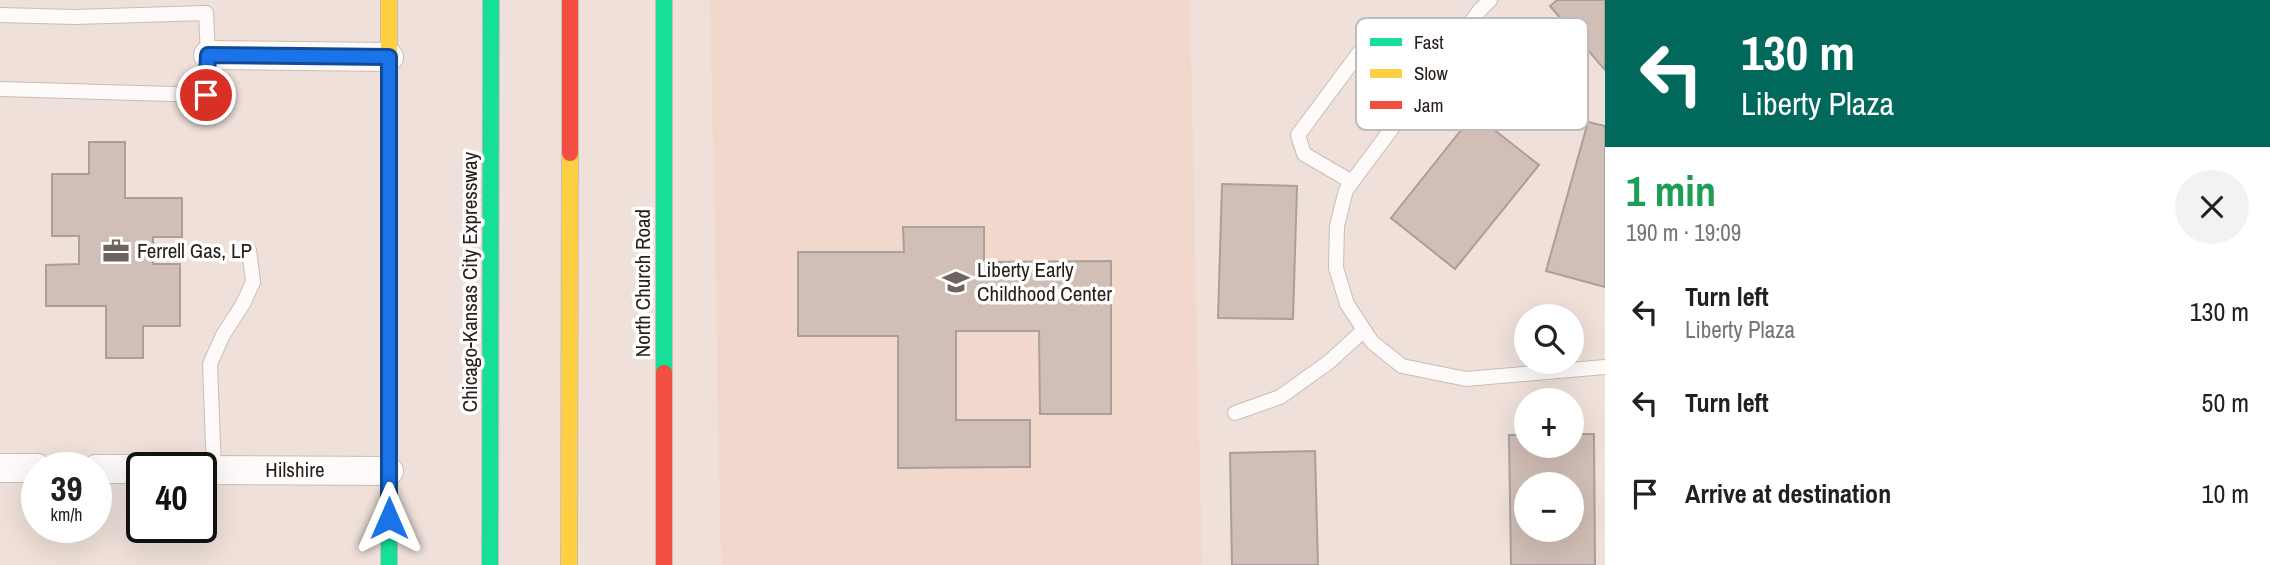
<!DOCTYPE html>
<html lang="en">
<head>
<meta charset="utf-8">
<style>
	body { margin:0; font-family:"Archivo Narrow",sans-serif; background:#f2f2f2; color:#202124; height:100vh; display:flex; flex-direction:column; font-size:26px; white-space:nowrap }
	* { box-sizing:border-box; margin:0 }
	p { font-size:23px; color:#757577 }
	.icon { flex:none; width:38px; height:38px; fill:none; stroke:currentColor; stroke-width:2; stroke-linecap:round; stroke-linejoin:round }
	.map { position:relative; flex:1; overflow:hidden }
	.drawer { display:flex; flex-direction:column; background:#fff; width:665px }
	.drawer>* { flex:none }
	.top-card { background:#00695c; color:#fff; overflow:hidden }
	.fabs { position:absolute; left:1514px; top:304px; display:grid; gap:14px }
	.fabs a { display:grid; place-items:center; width:70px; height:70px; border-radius:50%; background:#fff; box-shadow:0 7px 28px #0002; font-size:35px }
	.speed { position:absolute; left:21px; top:452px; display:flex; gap:14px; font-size:35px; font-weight:700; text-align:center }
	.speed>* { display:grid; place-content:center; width:91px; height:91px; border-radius:50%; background:#fff; box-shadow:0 7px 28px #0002; line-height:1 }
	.speed small { font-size:18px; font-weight:400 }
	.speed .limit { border:4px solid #111; border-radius:10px; background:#fff; color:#111 }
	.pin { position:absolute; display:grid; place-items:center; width:60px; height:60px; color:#fff; margin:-30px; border:4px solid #fff; border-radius:50%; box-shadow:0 2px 7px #0007 }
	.me { position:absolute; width:77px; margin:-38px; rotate:0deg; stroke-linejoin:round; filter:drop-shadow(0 0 5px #0008) }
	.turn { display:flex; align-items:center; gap:24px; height:147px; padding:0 21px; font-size:32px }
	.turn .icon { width:91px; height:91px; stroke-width:2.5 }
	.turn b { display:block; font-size:49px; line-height:60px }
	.round { display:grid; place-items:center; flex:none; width:74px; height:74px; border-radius:37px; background:#f2f2f2 }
	.headline { display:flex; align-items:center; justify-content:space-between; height:119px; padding:0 21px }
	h1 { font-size:42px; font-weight:800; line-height:52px; color:#1e9e55 }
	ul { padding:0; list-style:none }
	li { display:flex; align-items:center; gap:21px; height:91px; padding:0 21px }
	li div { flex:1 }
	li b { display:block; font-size:26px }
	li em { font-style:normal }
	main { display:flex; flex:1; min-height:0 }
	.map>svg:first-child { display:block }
	.built { fill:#f2d8cc }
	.building { fill:#d1beb6; stroke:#aa9f99; stroke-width:2; fill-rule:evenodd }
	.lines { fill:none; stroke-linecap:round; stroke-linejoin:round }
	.lane-casing { stroke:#c9bdb8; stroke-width:16 }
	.street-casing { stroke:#c9bdb8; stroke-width:30 }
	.fast-casing { stroke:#c9bdb8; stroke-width:18 }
	.slow-casing { stroke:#c9bdb8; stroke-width:18 }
	.jam-casing { stroke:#c9bdb8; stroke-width:18 }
	.lane { stroke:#fdfaf9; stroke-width:14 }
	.street { stroke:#fdfaf9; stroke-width:28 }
	.fast { stroke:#16e098; stroke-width:16 }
	.slow { stroke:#ffcf43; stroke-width:16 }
	.jam { stroke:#f24e42; stroke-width:16 }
	.route-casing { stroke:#114b97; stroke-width:18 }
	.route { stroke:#1a73e8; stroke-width:12 }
	.labels { text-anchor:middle; stroke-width:7; stroke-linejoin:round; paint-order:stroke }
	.poi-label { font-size:21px; fill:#2a201b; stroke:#fff; text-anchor:start }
	.street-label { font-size:21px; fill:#2a201b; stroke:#fff }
	.key { fill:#fff; stroke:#bfbcbb; stroke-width:2 }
	.key-label { font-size:19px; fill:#2a201b }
</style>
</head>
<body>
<main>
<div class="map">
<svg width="1605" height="565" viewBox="0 0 1605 565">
	<rect width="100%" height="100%" fill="#efe0d9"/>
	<path class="built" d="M710,0h480l12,565h-481z"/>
	<path class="building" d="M1557,0h48v70l-55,-64z
		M1474,114l65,51 -84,104 -64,-51z
		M1588,122l17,4v161l-59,-16z
		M89,142h36v56h57v39h-29v27h27v62h-37v32h-37v-52h-60v-41l33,-1v-28h-27v-62h37z
		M1222,184l75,2 -4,133 -75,-1z
		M903,227h81v35l127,-1v153h-71l-1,-83h-83v89h74v47l-132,1v-132h-100v-84h106z
		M1572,434h22l1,131h-84l-2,-130h17v11h46zM1526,485h46v45h-46z
		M1315,451l3,114h-86l-2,-112z"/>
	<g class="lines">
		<g class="lane-casing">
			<path id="lane" d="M1490,0l-10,10 -134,180 -9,36 -1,42 11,36 25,38 30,24 64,13 139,-12
				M0,15l75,2 131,-4 2,42 -2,40 -206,-6
				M1352,182l-48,-28 -6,-19 81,-109 57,43
				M1235,413l45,-16 49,-35 35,-32
				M214,470l-4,-106 13,-29 20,-31 10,-22 -4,-32"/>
		</g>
		<g class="street-casing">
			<path id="street" d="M208,55l181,2
				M0,468h37
				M96,469h46
				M201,470l188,1"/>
		</g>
		<g class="fast-casing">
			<path id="fast" d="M664,0v373
				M389,132v433
				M490,565l1,-565"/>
		</g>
		<g class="slow-casing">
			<path id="slow" d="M389,0v132
				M569,565l1,-412"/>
		</g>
		<g class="jam-casing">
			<path id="jam" d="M570,153v-153
				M664,373v192"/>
		</g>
		<use href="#lane" class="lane"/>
		<use href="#street" class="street"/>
		<use href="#fast" class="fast"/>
		<use href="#slow" class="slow"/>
		<use href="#jam" class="jam"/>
	</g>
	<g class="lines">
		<g class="route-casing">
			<path id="route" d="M206,95l2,-40 181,2v461"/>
		</g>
		<use href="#route" class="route"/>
	</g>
	<defs>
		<g id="office-bare" transform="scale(2.1)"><path d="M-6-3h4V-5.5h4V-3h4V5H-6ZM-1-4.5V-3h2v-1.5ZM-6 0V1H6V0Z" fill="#6f635e" stroke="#fff" stroke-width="2.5" paint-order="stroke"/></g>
		<g id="school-bare" transform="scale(2.1)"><path d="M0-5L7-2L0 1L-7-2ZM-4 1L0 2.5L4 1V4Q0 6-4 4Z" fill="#6f635e" stroke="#fff" stroke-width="2.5" paint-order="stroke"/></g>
	</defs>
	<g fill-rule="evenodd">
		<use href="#office-bare" x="116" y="251"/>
		<use href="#school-bare" x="956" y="282"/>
	</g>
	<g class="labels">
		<g class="poi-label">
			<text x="137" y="258">Ferrell Gas, LP</text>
			<text x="977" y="277">Liberty Early<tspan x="977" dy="24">Childhood Center</tspan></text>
		</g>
		<g class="street-label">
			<text transform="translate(470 282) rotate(-90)" y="7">Chicago-Kansas City Expressway</text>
			<text transform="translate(643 283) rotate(-90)" y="7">North Church Road</text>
			<text x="295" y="477">Hilshire</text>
		</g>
	</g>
	<rect x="1356" y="18" width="232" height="112" rx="10" class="key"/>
	<rect x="1370" y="38" width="32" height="8" fill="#16e098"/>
	<rect x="1370" y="69" width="32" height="9" fill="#ffcf43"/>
	<rect x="1370" y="101" width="32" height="8" fill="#f24e42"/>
	<g class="key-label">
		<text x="1414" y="49">Fast</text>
		<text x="1414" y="80">Slow</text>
		<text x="1414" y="112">Jam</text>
	</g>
</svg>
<div class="fabs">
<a><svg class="icon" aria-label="search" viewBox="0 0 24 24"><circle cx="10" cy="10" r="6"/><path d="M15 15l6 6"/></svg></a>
<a>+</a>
<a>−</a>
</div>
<div class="speed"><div>39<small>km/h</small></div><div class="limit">40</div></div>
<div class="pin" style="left:206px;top:95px;background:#d93025"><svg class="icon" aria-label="arrive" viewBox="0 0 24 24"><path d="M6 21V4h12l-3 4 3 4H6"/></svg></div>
<svg class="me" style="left:389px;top:518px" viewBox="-20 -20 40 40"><path d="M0-17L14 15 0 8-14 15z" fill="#1a73e8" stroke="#fff" stroke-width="4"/></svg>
</div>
<section class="drawer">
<div class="top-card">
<div class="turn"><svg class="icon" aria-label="left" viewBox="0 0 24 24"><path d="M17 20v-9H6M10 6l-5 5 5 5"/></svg><div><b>130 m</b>Liberty Plaza</div></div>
</div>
<div class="headline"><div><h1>1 min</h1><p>190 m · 19:09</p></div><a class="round"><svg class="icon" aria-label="close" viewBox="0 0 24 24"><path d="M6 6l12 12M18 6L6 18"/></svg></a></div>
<ul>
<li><svg class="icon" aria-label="left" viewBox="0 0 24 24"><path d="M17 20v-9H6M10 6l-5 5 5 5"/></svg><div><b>Turn left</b><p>Liberty Plaza</p></div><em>130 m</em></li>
<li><svg class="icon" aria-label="left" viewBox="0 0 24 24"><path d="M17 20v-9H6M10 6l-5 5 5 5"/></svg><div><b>Turn left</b></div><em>50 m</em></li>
<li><svg class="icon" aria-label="arrive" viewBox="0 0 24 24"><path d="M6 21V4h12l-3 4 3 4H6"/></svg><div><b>Arrive at destination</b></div><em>10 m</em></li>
</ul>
</section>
</main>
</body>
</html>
